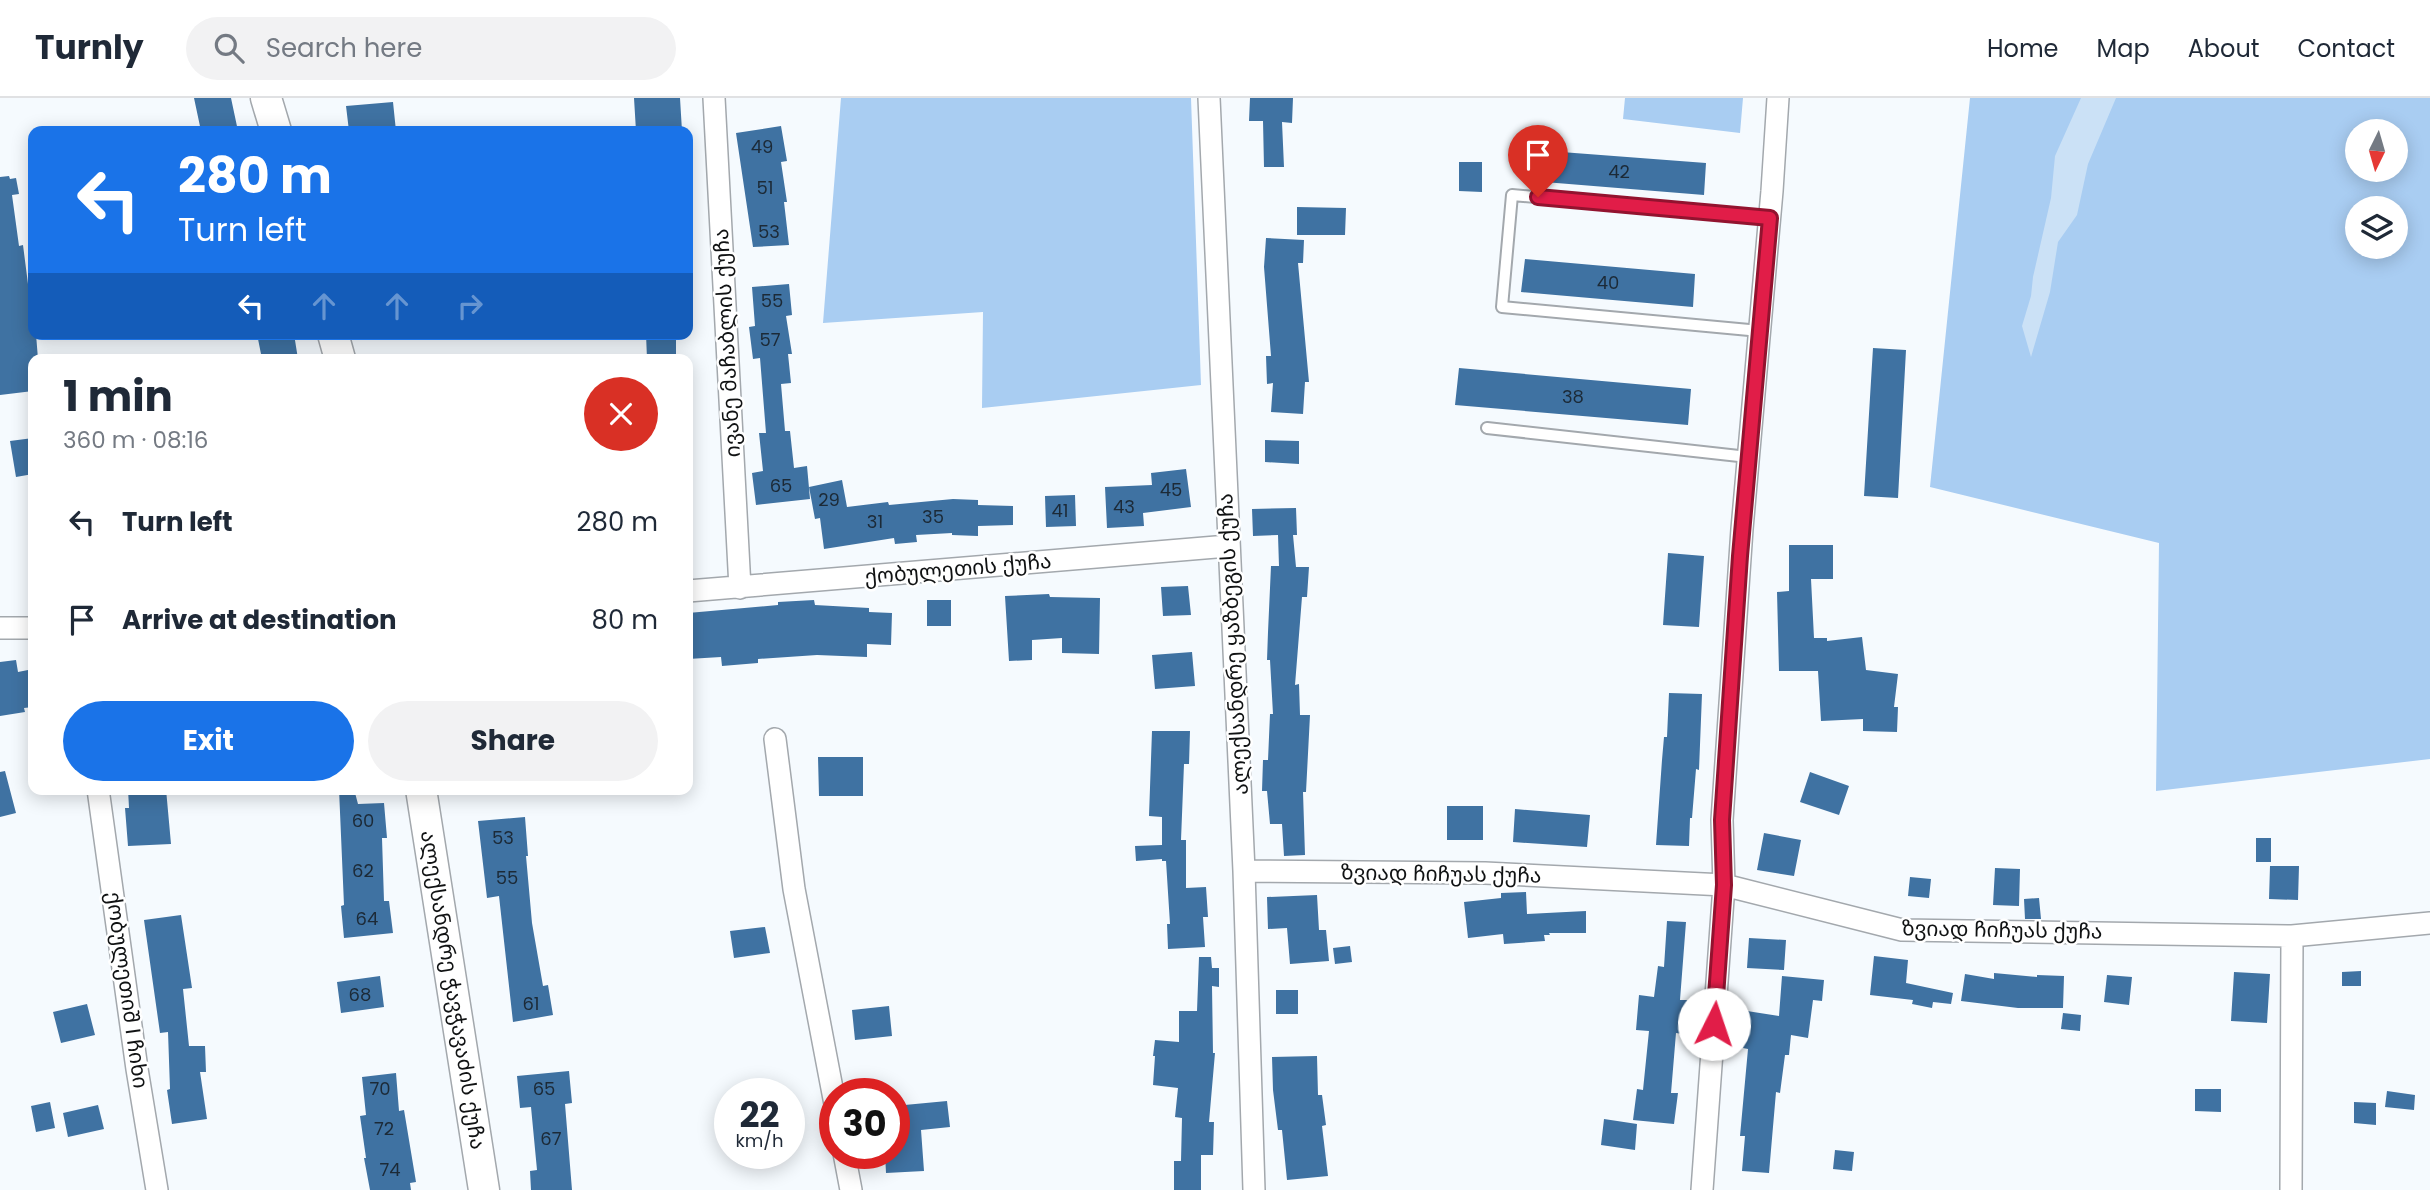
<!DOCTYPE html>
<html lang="en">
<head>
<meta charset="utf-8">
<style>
	body { margin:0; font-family:Poppins,"Noto Sans Georgian",sans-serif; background:#f2f2f3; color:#1f2937; height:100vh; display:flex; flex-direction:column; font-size:26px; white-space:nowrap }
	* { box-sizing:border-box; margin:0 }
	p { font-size:23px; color:#747a83 }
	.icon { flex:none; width:38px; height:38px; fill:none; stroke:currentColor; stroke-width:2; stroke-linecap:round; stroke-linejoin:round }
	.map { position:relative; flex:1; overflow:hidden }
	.details { position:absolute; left:28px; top:256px; width:665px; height:441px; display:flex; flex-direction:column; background:#fff; border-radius:14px; box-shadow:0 4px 18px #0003 }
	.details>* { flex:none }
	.banner { position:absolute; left:28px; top:28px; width:665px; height:214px; border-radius:14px; box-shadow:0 4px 18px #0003; background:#1a73e8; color:#fff; overflow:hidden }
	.needle { width:46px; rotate:185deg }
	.tools { position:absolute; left:2345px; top:21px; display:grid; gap:14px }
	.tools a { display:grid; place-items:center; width:63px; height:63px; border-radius:50%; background:#fff; box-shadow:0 4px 18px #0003; font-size:35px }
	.speed { position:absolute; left:714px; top:980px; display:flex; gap:14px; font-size:35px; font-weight:700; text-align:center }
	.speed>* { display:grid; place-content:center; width:91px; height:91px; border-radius:50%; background:#fff; box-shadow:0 4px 18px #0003; line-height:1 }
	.speed small { font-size:18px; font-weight:400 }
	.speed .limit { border:10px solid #d22; background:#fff; color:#111 }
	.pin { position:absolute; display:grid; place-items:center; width:60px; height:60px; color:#fff; margin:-72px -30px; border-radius:50% 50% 50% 0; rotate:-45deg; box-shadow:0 0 7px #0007 }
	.pin .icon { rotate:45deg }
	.me { position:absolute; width:77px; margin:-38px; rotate:4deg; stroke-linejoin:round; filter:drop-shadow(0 0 5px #0008) }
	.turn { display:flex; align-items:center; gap:24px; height:147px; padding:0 35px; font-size:32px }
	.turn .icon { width:91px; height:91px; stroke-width:2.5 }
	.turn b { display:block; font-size:49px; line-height:60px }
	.lanes { display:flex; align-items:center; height:66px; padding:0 35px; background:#0003; justify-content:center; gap:35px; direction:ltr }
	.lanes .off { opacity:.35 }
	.round { display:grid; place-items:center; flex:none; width:74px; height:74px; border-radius:37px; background:#f2f2f3 }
	.overview { display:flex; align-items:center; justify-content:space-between; height:119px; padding:0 35px }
	h1 { font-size:42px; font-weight:700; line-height:52px }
	.button { display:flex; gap:14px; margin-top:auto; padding:14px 35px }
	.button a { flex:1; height:80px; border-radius:42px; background:#1a73e8; color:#fff; font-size:28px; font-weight:700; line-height:80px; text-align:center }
	.button a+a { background:#f2f2f3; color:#1f2937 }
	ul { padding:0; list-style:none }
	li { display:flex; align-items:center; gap:21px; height:98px; padding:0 35px }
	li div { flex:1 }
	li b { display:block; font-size:26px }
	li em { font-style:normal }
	header { display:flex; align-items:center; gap:42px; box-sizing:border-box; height:98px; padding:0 35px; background:#fff; border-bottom:2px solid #e0e1e3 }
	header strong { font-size:33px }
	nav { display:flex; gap:38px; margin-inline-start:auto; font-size:24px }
	.search { width:490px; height:63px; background:#f2f2f3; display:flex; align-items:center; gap:18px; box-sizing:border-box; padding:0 24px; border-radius:38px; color:#747a83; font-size:26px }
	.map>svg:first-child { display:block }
	.green { fill:#a9cdf2; fill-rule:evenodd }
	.water { fill:#cbe1f6 }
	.building { fill:#3f72a2 }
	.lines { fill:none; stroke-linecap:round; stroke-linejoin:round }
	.lane-casing { stroke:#a3a8ad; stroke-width:14 }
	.street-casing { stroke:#a3a8ad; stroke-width:24 }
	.secondary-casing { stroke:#a3a8ad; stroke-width:33 }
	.lane { stroke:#fff; stroke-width:10 }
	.street { stroke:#fff; stroke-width:21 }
	.secondary { stroke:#fff; stroke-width:30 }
	.route-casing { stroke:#92132f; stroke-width:18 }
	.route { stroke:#e11d48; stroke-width:12 }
	.labels { text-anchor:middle; stroke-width:5; stroke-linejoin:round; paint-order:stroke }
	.number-label { font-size:18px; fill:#1c2a37 }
	.street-label { font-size:21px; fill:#101213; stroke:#fff }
</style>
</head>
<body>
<header>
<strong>Turnly</strong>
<div class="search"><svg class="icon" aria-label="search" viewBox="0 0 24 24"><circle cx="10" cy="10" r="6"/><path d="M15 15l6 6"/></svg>Search here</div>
<nav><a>Home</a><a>Map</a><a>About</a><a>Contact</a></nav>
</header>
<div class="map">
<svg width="2430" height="1092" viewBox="0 0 2430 1092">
	<rect width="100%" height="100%" fill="#f5fafe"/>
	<path class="green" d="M841,0h350l10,287 -219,23 1,-96 -160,11z
		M1625,0h118l-3,35 -117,-14z
		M1970,0h460v661l-274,32 3,-248 -229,-56zM2357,33h39v39h-39zM2357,110h39v39h-39z"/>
	<path class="water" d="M2081,0h35l-28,66 -11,51 -19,27 -8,50 -19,65 -9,-31 9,-30 2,-19 18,-79 4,-42z"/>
	<path class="building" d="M194,0h37l7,33h-37z
		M634,0h46l2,33h-46z
		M1250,0h43l-1,25 -10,-1 2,45h-20l-1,-46h-14z
		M393,4l3,29h-47l-3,-25z
		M781,28l6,35 -6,1 6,40h-3l5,43 -36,2 -17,-114z
		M1535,52l171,13 -2,32 -172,-14z
		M1459,64h23v30l-23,-1z
		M9,78l1,3 6,-1 3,16 -7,1 7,51 4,-1 5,39 5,-1v51h3l2,25h-5v32l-33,4v-218z
		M1297,109l49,1 -1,27h-48z
		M1266,140l38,2 -1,23h-5l11,119h-4l-2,32 -32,-2 2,-29 -6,1 -1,-28h5l-7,-89z
		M1525,161l170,15 -2,33 -172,-15z
		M789,186l3,31 -6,1 6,38h-4l3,29 -10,1 4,47h5l4,37 13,-2 3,33 -54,6 -4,-32 11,-2 -4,-38h7l-6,-75 -7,1 -4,-32 6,-1 -3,-39z
		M257,236h37l4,25h-36z
		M646,236h30v25h-29z
		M1873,250l33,2 -8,148 -34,-2z
		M1459,270l232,21 -3,36 -233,-20z
		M33,340v36l-17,3 -6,-36z
		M1265,342l34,1v23l-34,-2z
		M1186,371l5,38 -48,6 1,13 -37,2 -2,-41 47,-2 -1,-12z
		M842,382l5,27 41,-5 1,3 64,-6 25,1v5l35,1v19l-35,1v10l-26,-1v-2l-36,2 1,7 -22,2 -1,-6 -70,11 -4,-31 -5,1 -6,-32z
		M1075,397l1,31 -30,1 -1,-31z
		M1296,410l1,27h-4l3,32h13l-2,30h-5l-7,88 4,-1 1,31h10l-4,77h-3l2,63 -21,1 -2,-32h-12l-3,-33h-5l1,-31h5l2,-46h3l-3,-54h-3l1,-28 3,-66h8l-1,-31 -25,1 -1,-27z
		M1789,447h44v34h-22l3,59h13v3l35,-4 4,33 32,4 -4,33h4l-1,25 -34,-1v-12l-42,2 -3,-50h-39l-2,-79 12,-1z
		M1668,455l36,3 -5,71 -36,-2z
		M1188,488l3,29 -28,1 -2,-29z
		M1049,496l1,3 50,1 -1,56 -37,-1v-15l-30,2v20l-23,1 -4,-65z
		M814,502l1,5 54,3v4l23,1 -1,32 -24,-1v13l-50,-2 -59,4v4l-36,3 -1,-9 -33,2v-46l90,-8v-3z
		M927,502h24v26h-24z
		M1192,554l3,34 -40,3 -3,-34z
		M16,562l2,12 15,-3v38l-9,1 1,4 -25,4v-54z
		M1669,595l33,1 -3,76 -3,-1 -4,49h-2l-1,28 -33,-1 6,-85 2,-23h3z
		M1152,633h38l-1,33h-5l-3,76h5v48l20,-1 2,30h-5l2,30 -37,2 -1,-25h3l-4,-63h-4v-2l-26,2 -1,-15 27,-1v-28l-13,-1z
		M818,659h45v39h-44z
		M5,673l11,42 -16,4v-45z
		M1810,674l39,14 -10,29 -39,-13z
		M128,691h38l5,55 -43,2 -3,-38h4z
		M339,691h15l4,15 26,-1 3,35h-5l2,63h5l4,32 -49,5 -3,-32 3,-1z
		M1447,708h36v34h-36z
		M1515,711l75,6 -3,32 -74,-5z
		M525,719l3,39h-2l6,67 11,63 5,-1 5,30 -40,7 -14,-126 -12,2 -9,-77z
		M1764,735l37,7 -7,36 -37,-6z
		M2256,740h15v24h-15z
		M2270,768h29l-1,34 -29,-1z
		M1995,770l25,1 -1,37 -26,-1z
		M1910,779l21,2 -2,19 -21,-2z
		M1526,794l1,22 59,-3v22h-37l1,2h-6l1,6 -41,3 -1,-10 -35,4 -4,-36 37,-4v-5z
		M1317,797l2,35h7l3,31 -39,3 -3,-36 -19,1 -1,-32z
		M2039,800l2,21h-16l-1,-20z
		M181,817l11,73 -9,1 6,57h16l1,26h-6l7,47 -35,5 -5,-34 3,-1 -2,-57 -8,1 -16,-113z
		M1667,823l19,1 -6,78h7l-4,34 -7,-1 -5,60h7l-4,31 -41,-4 4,-31 6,1 6,-59 -13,-1 3,-35 15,2 4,-31 6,1z
		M765,829l5,26 -36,5 -4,-27z
		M1749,840l37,2 -2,30 -37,-2z
		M1350,848l2,16 -17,2 -2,-16z
		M1874,858l34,4 -2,23 47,10 -2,11 -18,-2 -1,6 -20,-4 1,-4 -43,-5z
		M1199,859h12l1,11h7v19l-7,-1 1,67h2l-6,69h5l-1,33h-12v35h-27v-29h7l1,-43 -7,-1 3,-29 -25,-3 2,-29h-2l2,-16 24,2v-31h18z
		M2361,873v15h-19v-14z
		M2234,874l36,2 -3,49 -36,-2z
		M1994,875l43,4v-2l27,1 -1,32h-45l-57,-7 4,-27 29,5z
		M2107,877l25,2 -3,28 -25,-3z
		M380,878l4,31 -43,6 -4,-31z
		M1782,878l42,4 -2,21 -9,-1 -5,38 -17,-3 -2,20h-4l-5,38 -4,-1 -7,81 -27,-2 3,-35h-5l8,-87 -5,-1 4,-37 32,5z
		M1276,892h22v24h-22z
		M87,906l8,31 -34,8 -8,-31z
		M889,908l3,30 -37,4 -3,-30z
		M2063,915l18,2 -1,16 -19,-2z
		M1317,958l1,39h4l4,30 -4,1 6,50 -41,4 -5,-50h-4l-5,-40 -1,-33z
		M569,973l3,32 -7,1 7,86h-41l-1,-19 7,-1 -6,-63 -11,1 -3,-32z
		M396,975l3,38 5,-1 12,72 -6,1 1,7h-41l-6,-32h2l-6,-42 6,-1 -4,-38z
		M2195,991h26v23l-26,-1z
		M2387,993l28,4 -1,15 -29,-3z
		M947,1003l3,26 -29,3 3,41 -38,2 -1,-20h9v-47z
		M50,1004l5,26 -19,4 -5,-26z
		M2354,1004l22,1v22l-22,-2z
		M98,1007l6,24 -36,8 -5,-24z
		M1604,1021l33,5 -2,26 -34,-5z
		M1835,1052l19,2 -2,19 -19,-2z"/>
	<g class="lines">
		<g class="lane-casing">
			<path id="lane" d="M1760,233l-258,-24 10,-112 258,23
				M1487,330l261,29"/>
		</g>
		<g class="street-casing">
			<path id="street" d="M714,0l26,490
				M1209,0l35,773 10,319
				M688,493l540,-45
				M0,530h33
				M775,641l19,150 41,215
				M98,691l39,280 20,121
				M1244,773l241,2 239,12 178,45 390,6 138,-13
				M844,1055l7,37
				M1702,1092l22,-305 -2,-65 20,-291 30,-338 6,-93
				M2291,1092l1,-254"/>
		</g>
		<g class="secondary-casing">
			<path id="secondary" d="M266,0l10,33
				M333,236l7,25
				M421,691l63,401"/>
		</g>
		<use href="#lane" class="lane"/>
		<use href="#street" class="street"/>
		<use href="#secondary" class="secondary"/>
	</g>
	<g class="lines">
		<g class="route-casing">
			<path id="route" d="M1538,99l232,21 -30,338 -18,264 2,65 -10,139"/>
		</g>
		<use href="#route" class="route"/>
	</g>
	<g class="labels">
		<g class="number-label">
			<text x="762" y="55">49</text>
			<text x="1619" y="80">42</text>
			<text x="765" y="96">51</text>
			<text x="769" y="140">53</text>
			<text x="1608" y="191">40</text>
			<text x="772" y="209">55</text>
			<text x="770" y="248">57</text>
			<text x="1573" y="305">38</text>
			<text x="781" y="394">65</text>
			<text x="1171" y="398">45</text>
			<text x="829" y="408">29</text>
			<text x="1124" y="415">43</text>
			<text x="1060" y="419">41</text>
			<text x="933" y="425">35</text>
			<text x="875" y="430">31</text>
			<text x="363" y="729">60</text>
			<text x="503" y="746">53</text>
			<text x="363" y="779">62</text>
			<text x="507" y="786">55</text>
			<text x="367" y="827">64</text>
			<text x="360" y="903">68</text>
			<text x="531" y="912">61</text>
			<text x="380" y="997">70</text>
			<text x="544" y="997">65</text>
			<text x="384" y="1037">72</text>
			<text x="551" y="1047">67</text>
			<text x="390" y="1078">74</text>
		</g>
		<g class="street-label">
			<text transform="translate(727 245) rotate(-93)" y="7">ივანე მაჩაბლის ქუჩა</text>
			<text transform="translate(958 471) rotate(-5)" y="7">ქობულეთის ქუჩა</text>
			<text transform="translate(1233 546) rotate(-93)" y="7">ალექსანდრე ყაზბეგის ქუჩა</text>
			<text transform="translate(1441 776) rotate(1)" y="7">ზვიად ჩიჩუას ქუჩა</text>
			<text transform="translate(2002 832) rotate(1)" y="7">ზვიად ჩიჩუას ქუჩა</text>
			<text transform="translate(127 892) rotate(82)" y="7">ქობულეთიშ I ჩიხი</text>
			<text transform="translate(453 892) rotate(81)" y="7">ალექსანდრე ჭავჭავაძის ქუჩა</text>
		</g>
	</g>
</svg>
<div class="tools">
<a><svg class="needle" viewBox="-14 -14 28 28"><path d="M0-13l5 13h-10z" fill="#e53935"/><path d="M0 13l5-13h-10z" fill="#747a83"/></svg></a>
<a><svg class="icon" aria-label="layers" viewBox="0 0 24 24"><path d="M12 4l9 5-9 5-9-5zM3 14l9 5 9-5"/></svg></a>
</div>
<div class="speed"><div>22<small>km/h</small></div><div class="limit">30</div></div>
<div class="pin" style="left:1538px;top:99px;background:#d93025"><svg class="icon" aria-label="arrive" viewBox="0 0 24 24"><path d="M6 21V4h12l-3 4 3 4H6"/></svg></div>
<svg class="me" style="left:1714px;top:926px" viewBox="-20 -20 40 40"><circle r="19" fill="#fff"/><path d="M0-13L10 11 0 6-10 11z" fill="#e11d48"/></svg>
<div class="banner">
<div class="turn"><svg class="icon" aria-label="left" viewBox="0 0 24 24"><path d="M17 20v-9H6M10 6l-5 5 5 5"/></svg><div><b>280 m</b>Turn left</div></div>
<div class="lanes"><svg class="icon" aria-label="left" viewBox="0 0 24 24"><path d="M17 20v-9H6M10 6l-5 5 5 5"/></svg><svg class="icon off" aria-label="ahead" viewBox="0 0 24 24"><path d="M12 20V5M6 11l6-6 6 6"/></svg><svg class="icon off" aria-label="ahead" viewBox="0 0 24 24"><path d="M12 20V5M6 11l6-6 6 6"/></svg><svg class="icon off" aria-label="right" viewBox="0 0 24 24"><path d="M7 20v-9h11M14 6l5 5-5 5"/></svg></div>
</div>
<section class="details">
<div class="overview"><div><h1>1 min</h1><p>360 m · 08:16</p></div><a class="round" style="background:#d93025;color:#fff"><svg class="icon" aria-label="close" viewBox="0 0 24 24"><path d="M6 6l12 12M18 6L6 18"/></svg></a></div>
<ul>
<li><svg class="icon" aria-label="left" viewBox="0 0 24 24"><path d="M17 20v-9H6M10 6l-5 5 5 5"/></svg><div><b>Turn left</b></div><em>280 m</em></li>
<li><svg class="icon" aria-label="arrive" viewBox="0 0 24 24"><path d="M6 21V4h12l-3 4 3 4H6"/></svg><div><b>Arrive at destination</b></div><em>80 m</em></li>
</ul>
<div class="button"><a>Exit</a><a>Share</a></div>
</section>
</div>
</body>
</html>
